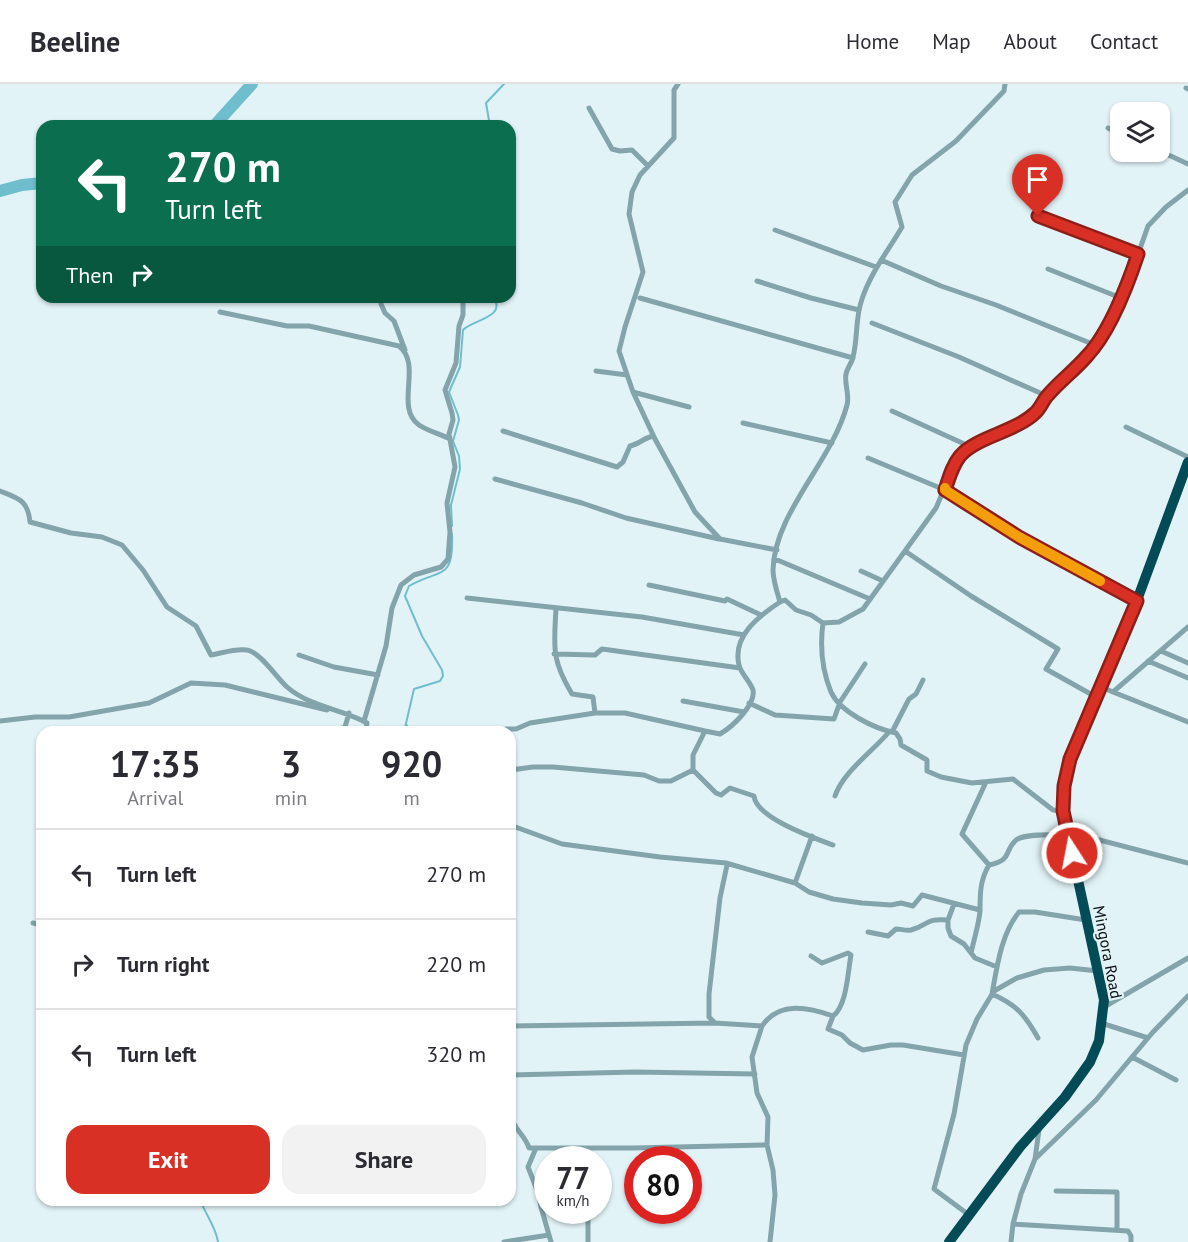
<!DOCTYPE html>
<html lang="en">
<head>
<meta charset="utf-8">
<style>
	body { margin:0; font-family:"PT Sans",sans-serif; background:#f2f2f3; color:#2b2b33; height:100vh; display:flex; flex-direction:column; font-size:22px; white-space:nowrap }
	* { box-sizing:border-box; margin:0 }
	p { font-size:20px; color:#7c7c81 }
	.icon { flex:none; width:33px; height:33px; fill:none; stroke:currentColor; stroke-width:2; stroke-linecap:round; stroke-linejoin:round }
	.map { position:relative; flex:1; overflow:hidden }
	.drawer { position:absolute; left:36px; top:642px; width:480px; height:480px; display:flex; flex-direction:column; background:#fff; border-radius:18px; box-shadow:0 2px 4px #0004 }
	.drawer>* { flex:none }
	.hud { position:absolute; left:36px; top:36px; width:480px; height:183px; border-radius:18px; box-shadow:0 2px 4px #0004; background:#0b6e4f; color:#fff; overflow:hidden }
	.fabs { position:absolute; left:1110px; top:18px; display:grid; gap:12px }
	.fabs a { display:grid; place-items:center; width:60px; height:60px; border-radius:12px; background:#fff; box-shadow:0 2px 4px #0004; font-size:30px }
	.speed { position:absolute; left:534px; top:1062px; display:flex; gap:12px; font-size:30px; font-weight:700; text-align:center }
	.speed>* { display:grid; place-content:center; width:78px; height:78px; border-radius:50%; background:#fff; box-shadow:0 2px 4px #0004; line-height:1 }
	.speed small { font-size:15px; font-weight:400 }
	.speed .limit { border:9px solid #d22; background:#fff; color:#111 }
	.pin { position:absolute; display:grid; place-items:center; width:51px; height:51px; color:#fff; margin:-62px -26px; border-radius:50% 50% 50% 0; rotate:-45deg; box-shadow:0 0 6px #0007 }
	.pin .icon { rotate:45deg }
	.me { position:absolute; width:66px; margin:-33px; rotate:349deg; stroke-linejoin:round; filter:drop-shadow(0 0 4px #0008) }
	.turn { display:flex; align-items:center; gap:21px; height:126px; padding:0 30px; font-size:27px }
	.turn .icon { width:78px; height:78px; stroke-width:2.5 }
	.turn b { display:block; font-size:42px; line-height:51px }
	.then { display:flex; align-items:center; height:57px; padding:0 30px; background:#0003; gap:12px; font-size:22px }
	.eta { display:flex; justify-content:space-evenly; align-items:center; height:102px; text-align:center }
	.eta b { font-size:36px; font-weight:700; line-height:42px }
	.primary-button { display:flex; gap:12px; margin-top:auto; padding:12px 30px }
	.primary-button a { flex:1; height:69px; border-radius:18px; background:#d93025; color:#fff; font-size:24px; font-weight:700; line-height:69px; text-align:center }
	.primary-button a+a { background:#f2f2f3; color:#2b2b33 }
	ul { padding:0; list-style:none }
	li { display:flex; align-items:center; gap:18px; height:90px; padding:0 30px; border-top:2px solid #e1e1e2 }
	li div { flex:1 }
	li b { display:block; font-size:22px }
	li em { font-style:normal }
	header { display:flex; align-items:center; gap:36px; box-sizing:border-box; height:84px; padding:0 30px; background:#fff; border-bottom:2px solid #e1e1e2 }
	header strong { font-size:28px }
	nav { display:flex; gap:33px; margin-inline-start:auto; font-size:21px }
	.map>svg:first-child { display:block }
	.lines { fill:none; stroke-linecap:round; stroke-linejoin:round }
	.stream { stroke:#6ebece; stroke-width:2 }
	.river { stroke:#6ebece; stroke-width:12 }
	.street { stroke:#83a4aa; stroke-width:5 }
	.highway { stroke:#034b57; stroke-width:10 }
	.route-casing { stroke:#8d1f18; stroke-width:15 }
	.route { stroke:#d93025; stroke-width:10 }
	.slow { stroke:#f59e0b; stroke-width:10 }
	.labels { text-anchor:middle; stroke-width:4.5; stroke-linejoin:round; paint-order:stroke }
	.street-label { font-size:16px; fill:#0a0f11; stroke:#e2f3f7 }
</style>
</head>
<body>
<header>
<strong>Beeline</strong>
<nav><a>Home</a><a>Map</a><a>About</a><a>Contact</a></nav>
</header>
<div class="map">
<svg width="1188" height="1158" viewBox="0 0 1188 1158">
	<rect width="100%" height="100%" fill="#e2f3f7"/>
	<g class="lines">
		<path class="stream" d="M490,42l-4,-23 18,-19
			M452,442l-1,-21 9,-36 -1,-13 -6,-15 6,-21 -1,-5 -9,-23 11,-25 3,-37c9,-10 45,-13 30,-33
			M406,640l4,8
			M404,648l10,-43 26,-8 3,-5 -1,-6 -20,-34 -17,-40 4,-10c32,-18 45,-5 43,-52
			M483,648l10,-3
			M200,1116c6,15 16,27 18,42"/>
		<path class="river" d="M214,42l38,-42
			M0,107l22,-6 20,-2"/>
		<path class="street" d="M678,0l-4,6v48l-34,37 -8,17 -3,22 14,58 -18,55 -6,24 14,41 22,47 40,73 25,27 57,11
			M1005,0l-1,7 -48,50 -44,34 -17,27 7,25c-14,24 -31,45 -40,72 -7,19 -4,39 -9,58 -1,6 -6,11 -7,17 -2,10 4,21 1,31 -15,57 -73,108 -74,165 0,10 4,22 7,32l5,-2 11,10 15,5 12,8 16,-1 24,-13 73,-101 18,-42 7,-11 10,-8 47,-22 18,-12 11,-17 42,-41 28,-49 12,-26 19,-54 18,-19 22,-17
			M1186,4l2,1
			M589,24l23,41 8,2 12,-1 16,16
			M1108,44l12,6
			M1160,67l28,13
			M1038,132l100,38
			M775,146l101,37
			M881,176l60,26 55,19 99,40
			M1048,185l73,29
			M757,197l54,17 48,12
			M640,214l213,60
			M381,220l4,9 9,8 11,29
			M220,228l67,14h22l90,20c24,19 -5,61 20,79 9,6 21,9 31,14
			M872,239l87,34 88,39
			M596,287l31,4
			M633,308l56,15
			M892,327l79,36
			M743,339l89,20
			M1126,343l62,30
			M503,347l114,36 6,-5 7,-16c9,-2 14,-8 23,-10
			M868,374l77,32 74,47 117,64
			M495,395l87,24 44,15 93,21
			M0,407c18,7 28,9 30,31l41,11 31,4 20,8 21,25 24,37 29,19 15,29c11,-2 25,-7 36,-5 13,2 30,28 40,37 23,20 55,22 80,36l-2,9
			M905,467l66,45 87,53 -12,20 50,28
			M775,475l95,40
			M861,487l22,10
			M649,501l76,16 2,-2 34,16
			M467,514l175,19 102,18
			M556,524c-2,39 -5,51 16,86l21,3 2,16
			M823,539c-3,22 -1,47 8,69 9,20 44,37 65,41l4,6 1,6 26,15v11l14,6 31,6 41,-4 40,31 9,1
			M1161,567l27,12
			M554,570l41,1 7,-6 138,19
			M299,571l35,12 44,8
			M1148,577l40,17
			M1101,603l12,5 75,-65
			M1113,608l75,30
			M683,617l61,11
			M749,619l26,12 59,4 6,-17 25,-38
			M0,637l35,-4h34l80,-14 42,-20 34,2 102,25
			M364,637l22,-75 6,-38 9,-23 13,-10 27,-8 7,-8 2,-27 -3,-29 8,-36 -6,-33 4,-14 -1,-7 -7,-23 11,-27 3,-37 4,-11v-18
			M506,645h10l14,-6 65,-10h30l80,18
			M330,648l15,-5 4,-14
			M892,648l17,-33 7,-5 7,-14
			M510,684l1,2 22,-3h20l91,8 15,6h12l22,-11v-15l12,-24 15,3c12,-7 36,-29 33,-44 -3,-9 -12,-16 -14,-25 -7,-29 20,-49 41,-63
			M693,686l23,23 5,2 9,-7 24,8c2,22 60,42 79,49
			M986,698l-24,52 27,31
			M835,712c8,-24 37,-44 54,-64
			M510,741l52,19 98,13 66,6 69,20 14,9 24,7 29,4 29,2 10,-2 12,3 9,-11 58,15
			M1069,748l119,31
			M726,779l1,2 -7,33 -11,96v23l6,6 47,3 -10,31 5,36 11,24 -1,28 6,25 2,25 -5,47
			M795,799l17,-47
			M948,836l6,-16
			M33,839l9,2
			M868,848l20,4 8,-7c5,0 10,2 15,1 18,-5 14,-12 37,-10v8l3,8 13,8 11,14 22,9
			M971,869c3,-14 8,-29 9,-42 0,-17 0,-31 9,-46 24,-5 14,-13 27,-25 9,-7 41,-5 53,-6
			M811,872l11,7 26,-10 3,2c-3,15 -4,51 -18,61
			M1104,923l84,-49
			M1101,939l47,15
			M510,942l205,-3
			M762,942c17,-25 46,-19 71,-10l-5,13 14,6 8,8 13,7 28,-5h12l61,10
			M1038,954c-13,-23 -21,-33 -46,-44 5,-27 9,-60 27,-82h16l51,8
			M1132,973l44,23
			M510,991l125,-3 120,2
			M510,1029c4,18 14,20 19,35h7
			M1035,1075l61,-59 57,-68 35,-36
			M1056,1107l61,1v38
			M588,1126v32
			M969,1131l-35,-26 20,-75 12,-69 11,-26 17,-28 23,-13 27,-8 26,-2 28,3
			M1013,1140l115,7 3,5v6
			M504,1158l45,-7
			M551,1158l-10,-35 -2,-12 -11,-28 8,-19h97l134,-3
			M1011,1158l2,-18 8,-30 14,-35 4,-29"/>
		<path class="highway" d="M949,1158l71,-95 45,-50 25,-35 9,-21 5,-41 -41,-189 1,-25 6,-27 66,-156 52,-141"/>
	</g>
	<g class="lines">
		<g class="route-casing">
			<path id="route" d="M1038,132l100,38c-10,30 -29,79 -51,102 -12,14 -27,25 -39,39 -5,5 -7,13 -13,18 -20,19 -59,24 -75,43 -8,10 -11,22 -15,34l74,47 118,64 -67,158 -6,27 -1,25 9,42"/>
		</g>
		<use href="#route" class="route"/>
		<path class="slow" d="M945,404v2l74,47 81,44"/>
	</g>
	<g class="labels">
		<g class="street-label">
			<text transform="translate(1108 868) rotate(79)" y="6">Mingora Road</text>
		</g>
	</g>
</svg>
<div class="fabs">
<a><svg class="icon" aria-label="layers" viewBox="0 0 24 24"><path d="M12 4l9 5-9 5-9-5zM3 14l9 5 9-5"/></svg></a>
</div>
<div class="speed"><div>77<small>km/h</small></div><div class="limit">80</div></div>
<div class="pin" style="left:1038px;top:132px;background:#d93025"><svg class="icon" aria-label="arrive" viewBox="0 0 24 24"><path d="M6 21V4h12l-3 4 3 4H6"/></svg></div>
<svg class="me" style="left:1072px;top:769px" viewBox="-20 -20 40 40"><circle r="17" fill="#d93025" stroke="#fff" stroke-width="3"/><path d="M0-11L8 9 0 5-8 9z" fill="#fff"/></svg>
<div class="hud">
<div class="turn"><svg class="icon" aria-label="left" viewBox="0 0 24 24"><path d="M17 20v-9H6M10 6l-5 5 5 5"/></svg><div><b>270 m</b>Turn left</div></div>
<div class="then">Then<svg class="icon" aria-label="right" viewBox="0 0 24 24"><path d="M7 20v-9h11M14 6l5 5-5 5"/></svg></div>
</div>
<section class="drawer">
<div class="eta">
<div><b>17:35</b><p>Arrival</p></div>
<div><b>3</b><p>min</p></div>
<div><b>920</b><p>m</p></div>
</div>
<ul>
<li><svg class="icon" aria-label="left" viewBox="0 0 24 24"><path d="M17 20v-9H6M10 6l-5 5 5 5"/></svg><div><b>Turn left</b></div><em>270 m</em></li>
<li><svg class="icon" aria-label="right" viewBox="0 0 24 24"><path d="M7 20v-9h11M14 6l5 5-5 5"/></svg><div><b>Turn right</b></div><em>220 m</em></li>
<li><svg class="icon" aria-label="left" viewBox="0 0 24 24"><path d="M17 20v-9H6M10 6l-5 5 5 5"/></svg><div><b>Turn left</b></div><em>320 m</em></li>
</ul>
<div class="primary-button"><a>Exit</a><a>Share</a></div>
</section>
</div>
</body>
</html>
